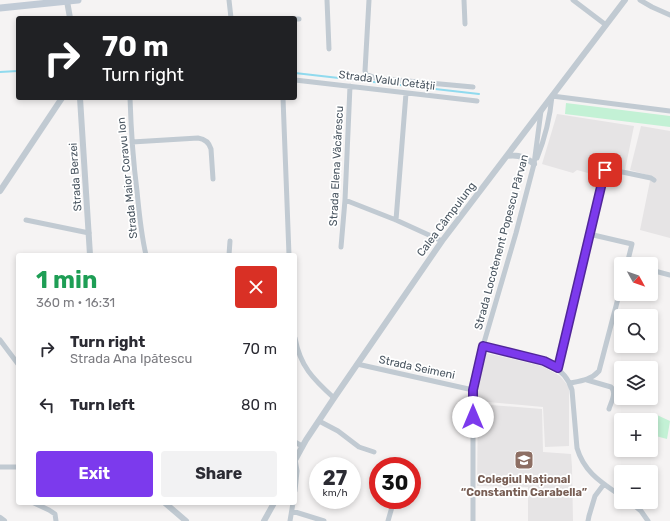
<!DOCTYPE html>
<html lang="en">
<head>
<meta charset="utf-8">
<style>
	body { margin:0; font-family:Rubik,sans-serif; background:#f2f2f3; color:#2b2b33; height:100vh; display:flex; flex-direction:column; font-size:15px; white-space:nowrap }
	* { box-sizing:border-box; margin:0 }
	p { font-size:13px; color:#7c7c81 }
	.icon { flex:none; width:22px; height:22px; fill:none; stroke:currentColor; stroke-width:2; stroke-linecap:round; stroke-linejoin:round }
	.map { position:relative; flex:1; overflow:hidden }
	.details { position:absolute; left:16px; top:253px; width:281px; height:252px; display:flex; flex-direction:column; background:#fff; border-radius:4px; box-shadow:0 2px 6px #0003 }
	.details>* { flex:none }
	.top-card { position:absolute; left:16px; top:16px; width:281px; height:84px; border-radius:4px; box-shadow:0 2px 6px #0003; background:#202124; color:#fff; overflow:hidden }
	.needle { width:26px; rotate:130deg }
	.tools { position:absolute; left:614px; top:257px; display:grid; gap:8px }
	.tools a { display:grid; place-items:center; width:44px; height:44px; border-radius:4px; background:#fff; box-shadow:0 2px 6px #0003; font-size:20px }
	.speed { position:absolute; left:309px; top:457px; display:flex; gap:8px; font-size:20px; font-weight:700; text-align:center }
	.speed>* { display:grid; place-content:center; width:52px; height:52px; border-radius:50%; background:#fff; box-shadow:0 2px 6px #0003; line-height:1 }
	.speed small { font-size:10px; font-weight:400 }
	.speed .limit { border:6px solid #d22; background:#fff; color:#111 }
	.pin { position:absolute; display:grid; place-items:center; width:34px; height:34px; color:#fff; margin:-17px; border-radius:8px; box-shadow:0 2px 6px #0006 }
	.me { position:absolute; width:44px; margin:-22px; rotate:0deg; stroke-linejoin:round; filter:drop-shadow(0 0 3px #0008) }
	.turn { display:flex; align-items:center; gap:14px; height:84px; padding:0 20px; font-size:18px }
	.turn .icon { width:52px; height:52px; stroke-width:2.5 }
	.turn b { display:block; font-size:28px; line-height:34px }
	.round { display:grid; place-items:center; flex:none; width:42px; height:42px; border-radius:4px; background:#f2f2f3 }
	.head { display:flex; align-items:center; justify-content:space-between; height:68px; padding:0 20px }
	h1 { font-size:24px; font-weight:700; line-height:30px; color:#1e9e55 }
	.primary-button { display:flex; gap:8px; margin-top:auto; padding:8px 20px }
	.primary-button a { flex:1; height:46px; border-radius:4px; background:#7c3aed; color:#fff; font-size:16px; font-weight:700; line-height:46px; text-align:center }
	.primary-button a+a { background:#f2f2f3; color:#2b2b33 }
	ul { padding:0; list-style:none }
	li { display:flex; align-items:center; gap:12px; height:56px; padding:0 20px }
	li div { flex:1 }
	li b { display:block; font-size:15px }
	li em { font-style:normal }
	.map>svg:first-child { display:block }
	.education { fill:#e6e4e5 }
	.green { fill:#c3f1d5 }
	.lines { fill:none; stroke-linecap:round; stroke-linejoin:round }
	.stream { stroke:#90daee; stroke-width:2 }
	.minor { stroke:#c1cad2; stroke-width:5 }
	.tertiary { stroke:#c1cad2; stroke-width:6 }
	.secondary { stroke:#c1cbd6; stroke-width:7 }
	.route-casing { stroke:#51269a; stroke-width:10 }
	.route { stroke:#7c3aed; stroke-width:7 }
	.labels { text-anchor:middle; stroke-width:3.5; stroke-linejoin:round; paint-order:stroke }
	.street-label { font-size:11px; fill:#4a5661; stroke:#fff }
	.education-label { font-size:11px; font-weight:bold; fill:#785e54; stroke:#fff }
</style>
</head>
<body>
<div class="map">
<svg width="670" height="521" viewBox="0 0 670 521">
	<rect width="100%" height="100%" fill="#f5f3f3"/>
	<path class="education" d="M557,114l77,12 -9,44 -22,-5 -4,11 -22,-6 -4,3 -31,-9z
		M641,126l29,5v107l-30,-8 11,-54 -21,-6z
		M486,353l56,13 18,10 9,11v59l-24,1 -2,-40 -66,-6 1,-14z
		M478,404l64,5 1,43 28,2 1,13 1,54h-45v-34l-51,-1z"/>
	<path class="green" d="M566,103l104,13v11l-105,-13z
		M657,415l13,6 -3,18 -15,-4z"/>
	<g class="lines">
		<path class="stream" d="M0,72l18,-1
			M295,73l184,21"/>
		<path class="minor" d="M229,0l2,18
			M327,0l2,49
			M369,0l-4,71 1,3 9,4 98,9
			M464,0l1,24
			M573,0l33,25
			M640,0l12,7 18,8
			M295,19h4
			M295,80l182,21
			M130,98c1,31 3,62 7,93 2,21 4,43 9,64
			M283,98l6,157
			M132,142l66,-4c7,1 11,4 13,11l2,30
			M537,158c8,-20 13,-40 15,-62l118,15
			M345,200l51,20 46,21
			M26,220l63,13
			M396,220l10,-127
			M589,234l43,10 -5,20
			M341,247l4,-47 5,-114
			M229,255l1,-14
			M651,270l19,5
			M295,338c5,28 18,41 39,60
			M0,340l18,24
			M483,346c11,3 22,5 34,8 22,5 48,11 55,36l5,58c7,24 24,34 44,48
			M357,364l116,26
			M558,369l46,-197 1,-2 3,-1 43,9 3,2
			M587,380l24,7c6,6 0,15 -2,22
			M570,383c11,-2 21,-3 29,-12l22,-84
			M319,421l19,10 21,16 15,5
			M295,442l7,4
			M0,467h18
			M295,491l2,-20 -2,-12
			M630,502l11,9 7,10
			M34,503l15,7 6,4 1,7
			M292,511l32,10
			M290,521l3,-18
			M388,521l6,-21
			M473,521v-131l10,-44 33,-113 18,-69 7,-53
			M588,521l1,-5 6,-20 9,-12"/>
		<path class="tertiary" d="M67,1l3,17
			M80,98l10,157
			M507,156c11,-2 19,1 27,8
			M0,191l62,-93
			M295,460l11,-20 28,-42 108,-157 183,-241
			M165,503l21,18
			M0,518l4,3
			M264,521l10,-18"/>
		<path class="secondary" d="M0,8l78,-8"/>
	</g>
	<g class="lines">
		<g class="route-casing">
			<path id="route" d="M473,417v-27l10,-44 61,15 14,7 47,-198"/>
		</g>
		<use href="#route" class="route"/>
	</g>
	<defs>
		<g id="school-square" transform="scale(1)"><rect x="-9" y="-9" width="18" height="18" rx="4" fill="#8d6e63" stroke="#fff"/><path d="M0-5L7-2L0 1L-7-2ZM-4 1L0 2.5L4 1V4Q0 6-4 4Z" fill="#fff"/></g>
	</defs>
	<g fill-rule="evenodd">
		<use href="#school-square" x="524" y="460"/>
	</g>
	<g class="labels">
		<g class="street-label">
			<text transform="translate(387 80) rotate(7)" y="4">Strada Valul Cetății</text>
			<text transform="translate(336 166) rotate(-87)" y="4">Strada Elena Văcărescu</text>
			<text transform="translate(75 177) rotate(-94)" y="4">Strada Berzei</text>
			<text transform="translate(127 178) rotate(-96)" y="4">Strada Maior Coravu Ion</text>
			<text transform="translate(446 219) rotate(-53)" y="4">Calea Câmpulung</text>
			<text transform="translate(501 242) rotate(-75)" y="4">Strada Locotenent Popescu Pârvan</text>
			<text transform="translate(417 367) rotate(12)" y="4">Strada Seimeni</text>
		</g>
		<g class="education-label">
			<text x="524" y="483">Colegiul Național<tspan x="524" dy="13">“Constantin Carabella”</tspan></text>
		</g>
	</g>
</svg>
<div class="tools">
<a><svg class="needle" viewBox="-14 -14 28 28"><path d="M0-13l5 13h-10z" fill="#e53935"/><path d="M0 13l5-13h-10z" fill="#7c7c81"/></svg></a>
<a><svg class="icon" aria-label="search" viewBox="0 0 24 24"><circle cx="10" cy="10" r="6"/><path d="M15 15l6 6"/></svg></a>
<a><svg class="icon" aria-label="layers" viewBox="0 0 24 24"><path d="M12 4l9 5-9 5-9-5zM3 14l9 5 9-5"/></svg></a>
<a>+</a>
<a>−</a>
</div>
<div class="speed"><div>27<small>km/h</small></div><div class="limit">30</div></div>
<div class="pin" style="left:605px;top:170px;background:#d93025"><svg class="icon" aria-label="arrive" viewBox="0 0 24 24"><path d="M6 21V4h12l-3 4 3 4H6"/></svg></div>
<svg class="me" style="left:473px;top:417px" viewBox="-20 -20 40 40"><circle r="19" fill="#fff"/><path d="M0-13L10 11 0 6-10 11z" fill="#7c3aed"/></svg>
<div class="top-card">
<div class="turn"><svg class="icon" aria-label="right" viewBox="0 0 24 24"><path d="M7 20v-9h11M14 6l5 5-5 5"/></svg><div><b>70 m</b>Turn right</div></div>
</div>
<section class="details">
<div class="head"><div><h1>1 min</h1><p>360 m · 16:31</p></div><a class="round" style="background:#d93025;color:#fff"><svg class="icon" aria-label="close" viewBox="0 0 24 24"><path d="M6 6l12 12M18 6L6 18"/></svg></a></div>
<ul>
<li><svg class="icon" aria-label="right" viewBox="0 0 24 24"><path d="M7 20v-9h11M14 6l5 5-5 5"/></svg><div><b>Turn right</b><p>Strada Ana Ipătescu</p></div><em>70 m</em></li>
<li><svg class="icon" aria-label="left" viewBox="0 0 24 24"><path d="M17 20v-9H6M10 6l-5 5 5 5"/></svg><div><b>Turn left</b></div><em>80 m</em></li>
</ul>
<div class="primary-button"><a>Exit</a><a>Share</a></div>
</section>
</div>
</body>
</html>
